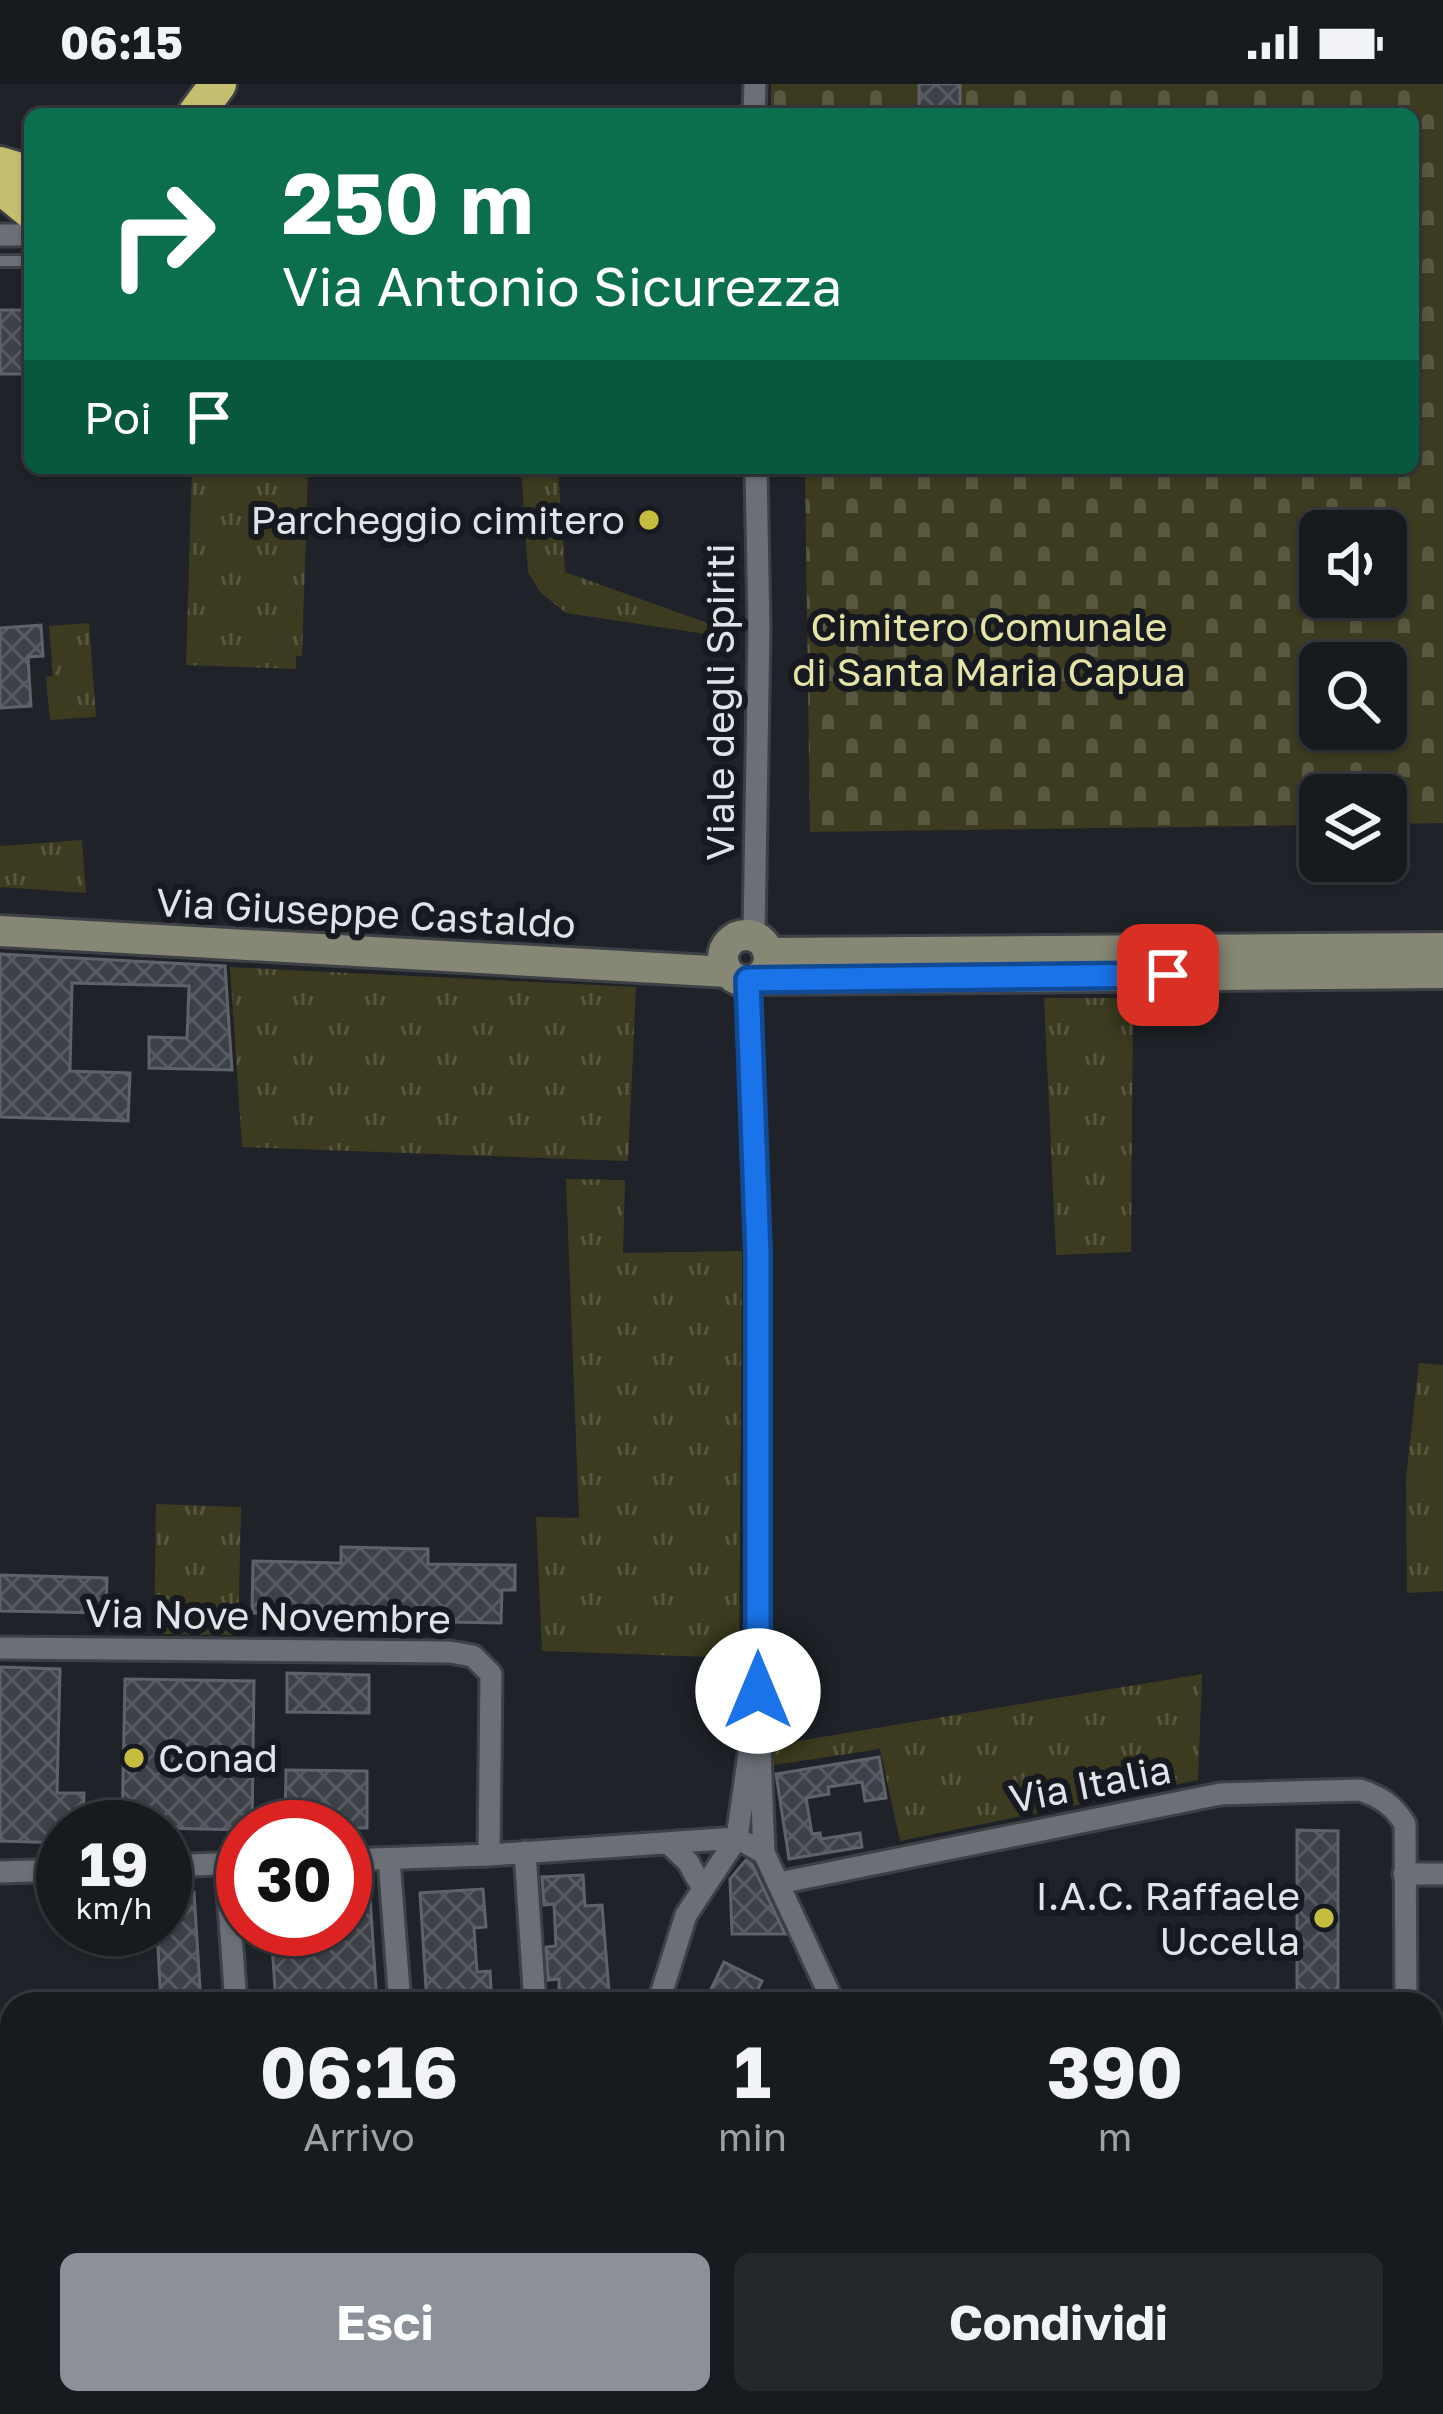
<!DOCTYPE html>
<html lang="it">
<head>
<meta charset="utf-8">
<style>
	body { margin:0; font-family:"Golos Text",sans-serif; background:#24272c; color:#f1f3f6; height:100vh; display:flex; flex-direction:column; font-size:45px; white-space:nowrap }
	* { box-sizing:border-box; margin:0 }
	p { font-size:39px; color:#9ea1a4 }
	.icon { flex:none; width:66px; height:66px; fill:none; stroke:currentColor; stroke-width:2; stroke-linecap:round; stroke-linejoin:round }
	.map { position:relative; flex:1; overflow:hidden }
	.sheet { position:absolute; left:0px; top:1908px; width:1443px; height:423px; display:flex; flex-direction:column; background:#171a1f; border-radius:36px 36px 0 0; box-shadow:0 3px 9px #0004,0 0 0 3px #36383d }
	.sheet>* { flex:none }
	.hud { position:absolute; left:24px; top:24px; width:1395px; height:366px; border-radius:18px; box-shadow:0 3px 9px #0004,0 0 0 3px #36383d; background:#0b6e4f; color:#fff; overflow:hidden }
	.fabs { position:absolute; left:1299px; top:426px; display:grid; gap:24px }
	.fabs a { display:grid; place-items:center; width:108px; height:108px; border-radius:18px; background:#171a1f; box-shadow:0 3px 9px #0004,0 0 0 3px #36383d; font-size:60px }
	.speed { position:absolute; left:36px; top:1716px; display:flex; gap:24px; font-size:60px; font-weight:700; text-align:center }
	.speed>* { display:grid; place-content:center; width:156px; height:156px; border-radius:50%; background:#171a1f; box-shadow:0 3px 9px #0004,0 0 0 3px #36383d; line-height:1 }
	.speed small { font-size:30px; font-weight:400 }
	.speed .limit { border:18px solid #d22; background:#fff; color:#111 }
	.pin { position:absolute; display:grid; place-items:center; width:102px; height:102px; color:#fff; margin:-51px; border-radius:24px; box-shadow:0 6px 18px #0006 }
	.me { position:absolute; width:132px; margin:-66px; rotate:0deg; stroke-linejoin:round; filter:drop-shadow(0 0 9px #0008) }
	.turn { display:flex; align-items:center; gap:42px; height:252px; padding:0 60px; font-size:54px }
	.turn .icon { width:156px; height:156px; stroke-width:2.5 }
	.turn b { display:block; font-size:84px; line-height:102px }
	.then { display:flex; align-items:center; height:114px; padding:0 60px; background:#0003; gap:24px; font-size:45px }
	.eta { display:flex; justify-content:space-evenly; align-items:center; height:204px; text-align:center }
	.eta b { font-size:72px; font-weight:700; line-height:84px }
	.cta { display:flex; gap:24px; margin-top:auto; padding:24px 60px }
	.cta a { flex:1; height:138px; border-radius:18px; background:#8c9099; color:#fff; font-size:48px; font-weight:700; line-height:138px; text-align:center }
	.cta a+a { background:#24272c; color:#f1f3f6 }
	.status { display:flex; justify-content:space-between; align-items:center; height:84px; padding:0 60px; background:#171a1f; direction:ltr }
	.status svg { height:33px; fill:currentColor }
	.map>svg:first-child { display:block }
	.grass { fill:url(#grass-tufts) }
	.cemetery { fill:url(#cemetery-stones); fill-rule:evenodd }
	.park { fill:#3c3b1f }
	.building { fill:url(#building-cross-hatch); stroke:#5e6269; stroke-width:3 }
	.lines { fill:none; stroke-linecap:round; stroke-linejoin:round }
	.lane-casing { stroke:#3d4045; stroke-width:16 }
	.street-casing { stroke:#3d4045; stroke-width:27 }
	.secondary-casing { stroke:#3d4045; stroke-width:36 }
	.highway-casing { stroke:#3d4045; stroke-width:42 }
	.path { stroke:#6b6e74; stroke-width:3; stroke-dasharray:6 9; stroke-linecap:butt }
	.lane { stroke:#6b6f76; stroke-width:10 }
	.street { stroke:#6b6f76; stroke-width:21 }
	.secondary { stroke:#868774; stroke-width:30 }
	.highway { stroke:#c4bf6e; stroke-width:36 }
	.route-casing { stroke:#114b97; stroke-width:30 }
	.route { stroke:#1a73e8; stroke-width:21 }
	.poi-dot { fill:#c4bc3d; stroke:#16191f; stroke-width:4.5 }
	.labels { text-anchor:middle; stroke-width:12; stroke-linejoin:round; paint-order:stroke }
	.poi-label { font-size:39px; fill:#e1e3e8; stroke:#16191f; text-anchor:end }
	.park-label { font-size:39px; fill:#e6e3a6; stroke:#16191f }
	.street-label { font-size:39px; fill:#e1e3e8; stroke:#16191f }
</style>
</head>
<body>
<div class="status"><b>06:15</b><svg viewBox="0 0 49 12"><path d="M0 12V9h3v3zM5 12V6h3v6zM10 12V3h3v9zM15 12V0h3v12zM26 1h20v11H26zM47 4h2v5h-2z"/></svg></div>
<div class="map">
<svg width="1443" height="2330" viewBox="0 0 1443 2330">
	<defs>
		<pattern id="grass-tufts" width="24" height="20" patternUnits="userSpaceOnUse" patternTransform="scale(3)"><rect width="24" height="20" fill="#3c3b1f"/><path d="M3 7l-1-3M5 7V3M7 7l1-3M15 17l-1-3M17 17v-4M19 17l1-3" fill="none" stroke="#585740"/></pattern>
		<pattern id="cemetery-stones" width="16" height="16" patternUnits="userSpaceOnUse" patternTransform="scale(3)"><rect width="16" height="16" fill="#3c3b1f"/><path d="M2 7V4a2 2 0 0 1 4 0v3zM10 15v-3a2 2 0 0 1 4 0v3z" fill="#585740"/></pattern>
		<pattern id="building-cross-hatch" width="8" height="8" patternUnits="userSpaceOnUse" patternTransform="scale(3)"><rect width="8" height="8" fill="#3c4047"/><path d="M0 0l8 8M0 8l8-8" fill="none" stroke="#585b62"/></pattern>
	</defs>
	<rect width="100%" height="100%" fill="#1f2329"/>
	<path class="grass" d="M192,384h116l-6,188h-6v13l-110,-4z
		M521,384h37l7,104 162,58v14l-28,-11 -133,-20 -26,-21 -12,-20z
		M89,539l7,94 -46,3 -4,-43 7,-1 -4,-50z
		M82,756l4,53 -86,-6v-41z
		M230,883l406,20 -8,174 -386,-14z
		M1044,914h89l-2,254 -75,3z
		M566,1095l59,1 -2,73 119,-2 -3,407 -197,-7 -6,-134 43,1z
		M1419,1279l24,2v226l-36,2 -1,-115z
		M156,1420l85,3 -3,128 -84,-1z
		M1202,1590l-4,106 -298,61 -20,-92 -106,16v-20z"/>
	<path class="cemetery" d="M771,0h672v739l-57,1v-29h-66v30l-510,7 -5,-364h608v-354h-642zM1320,447h66v66h-66zM1320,579h66v66h-66z"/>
	<path class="park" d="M1435,2074h8v115h-6z
		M1431,2292h12v38h-419l-4,-11h411z"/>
	<path class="building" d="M919,0h41v30h-41z
		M0,226h30v64h-30z
		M41,541l2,31 -15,1 3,49 -31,2v-80z
		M0,870l225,12 7,104 -83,-2v-31l38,1 2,-52 -117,-3 -2,88 60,2 -2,48 -128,-4z
		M341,1463l87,2v15l87,1v25h-13l-1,33 -161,-3v-5l-88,-2 1,-52 88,2z
		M0,1491l107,3 -1,35 -106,-2z
		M0,1583l60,2 -3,124h27l-1,34h-20v16l-63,-2z
		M287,1589l82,2v38l-82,-1z
		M125,1595l129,2 -2,146h-9v3l-121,-3z
		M879,1673l7,41 -21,3 -3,-19 -34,5 1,7 -23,4 6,36 8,-1 1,6 39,-6 2,14 -73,12 -13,-85z
		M286,1686l81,1v57l-82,-1z
		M1297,1746l41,1v173h-41z
		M746,1776l6,4 33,70h-53l-2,-55z
		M583,1791l2,31 17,-1 8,99h-34v-11l-17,1v-15l-11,1 -2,-33 10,-1 -2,-42 -10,1 -2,-28z
		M483,1805l3,38 -12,1 3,44 13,-1 2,33h-65l-7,-111z
		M194,1808l7,112h-40l-4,-75h8v-35z
		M370,1812l7,108h-101l-5,-75h74v-32z
		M78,1845h47l1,14 -47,4z
		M724,1878l38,19 -12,23h-46z"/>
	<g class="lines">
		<g class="lane-casing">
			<path id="lane" d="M0,177h30"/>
		</g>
		<g class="street-casing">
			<path id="street" d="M754,30l1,-30
				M0,151h30
				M754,852l5,-307 -3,-161
				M0,1564l450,4 23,4 18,18 -2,181
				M760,1667l4,102
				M737,1754l27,15 70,151
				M668,1759l20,19 15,27
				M525,1768l10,152
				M389,1775l11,145
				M345,1776l144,-5 248,-17
				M226,1780l10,140
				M165,1782l78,-3
				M0,1788l63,-2
				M1404,1790h39
				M779,1799l441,-89 140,-4c21,7 33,15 45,34l1,180
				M658,1920l28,-89 51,-77 21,-147v-436l-10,-275
				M1431,2034l12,1
				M0,2247h12
				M1431,2267h12
				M227,2319v11
				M1000,2319l5,11
				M549,2330l2,-11"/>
		</g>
		<g class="secondary-casing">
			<path id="secondary" d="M0,847l728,41
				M723 874a23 23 0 1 1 46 0a23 23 0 1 1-46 0Z
				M768,869l675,-5
				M756,895l687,-6"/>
		</g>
		<g class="highway-casing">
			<path id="highway" d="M196,30l22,-30
				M0,81l30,9
				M8,108l22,18"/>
		</g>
		<path class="path" d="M1087,2319l356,4
			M1214,2319v11
			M1385,2319v11
			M1039,2330l1,-11"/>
		<use href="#lane" class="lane"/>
		<use href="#street" class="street"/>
		<use href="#secondary" class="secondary"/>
		<use href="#highway" class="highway"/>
	</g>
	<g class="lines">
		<g class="route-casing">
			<path id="route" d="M758,1607v-436l-10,-275 420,-5"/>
		</g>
		<use href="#route" class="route"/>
	</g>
	<g class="poi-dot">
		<circle cx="649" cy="436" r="12"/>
		<circle cx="134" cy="1674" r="12"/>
		<circle cx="1324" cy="1834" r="12"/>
	</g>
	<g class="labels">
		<g class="poi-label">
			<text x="625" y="450">Parcheggio cimitero</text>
			<text x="158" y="1688" text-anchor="start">Conad</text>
			<text x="1300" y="1826">I.A.C. Raffaele<tspan x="1300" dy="45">Uccella</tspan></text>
		</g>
		<g class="park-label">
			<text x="989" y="557">Cimitero Comunale<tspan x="989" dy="45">di Santa Maria Capua</tspan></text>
		</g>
		<g class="street-label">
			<text transform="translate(720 618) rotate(-90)" y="14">Viale degli Spiriti</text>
			<text transform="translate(366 829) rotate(3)" y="14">Via Giuseppe Castaldo</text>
			<text transform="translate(268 1532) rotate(1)" y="14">Via Nove Novembre</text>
			<text transform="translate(1090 1700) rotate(-11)" y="14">Via Italia</text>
		</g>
	</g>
</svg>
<div class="fabs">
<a><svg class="icon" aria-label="sound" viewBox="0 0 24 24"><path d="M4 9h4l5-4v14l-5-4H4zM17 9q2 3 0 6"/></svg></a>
<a><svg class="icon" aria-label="search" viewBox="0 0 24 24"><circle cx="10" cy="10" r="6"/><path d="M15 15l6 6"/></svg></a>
<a><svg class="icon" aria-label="layers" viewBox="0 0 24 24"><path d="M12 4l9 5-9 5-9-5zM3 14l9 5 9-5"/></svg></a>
</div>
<div class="speed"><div>19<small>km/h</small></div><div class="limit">30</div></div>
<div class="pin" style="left:1168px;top:891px;background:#d93025"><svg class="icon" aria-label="arrive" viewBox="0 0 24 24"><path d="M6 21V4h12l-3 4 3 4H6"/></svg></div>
<svg class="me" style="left:758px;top:1607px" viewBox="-20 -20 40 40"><circle r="19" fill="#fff"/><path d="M0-13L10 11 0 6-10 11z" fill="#1a73e8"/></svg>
<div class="hud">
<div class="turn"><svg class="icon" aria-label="right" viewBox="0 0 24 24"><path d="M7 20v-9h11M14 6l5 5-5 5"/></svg><div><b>250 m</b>Via Antonio Sicurezza</div></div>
<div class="then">Poi<svg class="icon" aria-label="arrive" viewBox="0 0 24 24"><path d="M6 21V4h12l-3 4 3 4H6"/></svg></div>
</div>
<section class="sheet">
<div class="eta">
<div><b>06:16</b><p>Arrivo</p></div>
<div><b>1</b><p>min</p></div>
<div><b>390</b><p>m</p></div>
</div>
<div class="cta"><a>Esci</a><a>Condividi</a></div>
</section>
</div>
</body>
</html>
